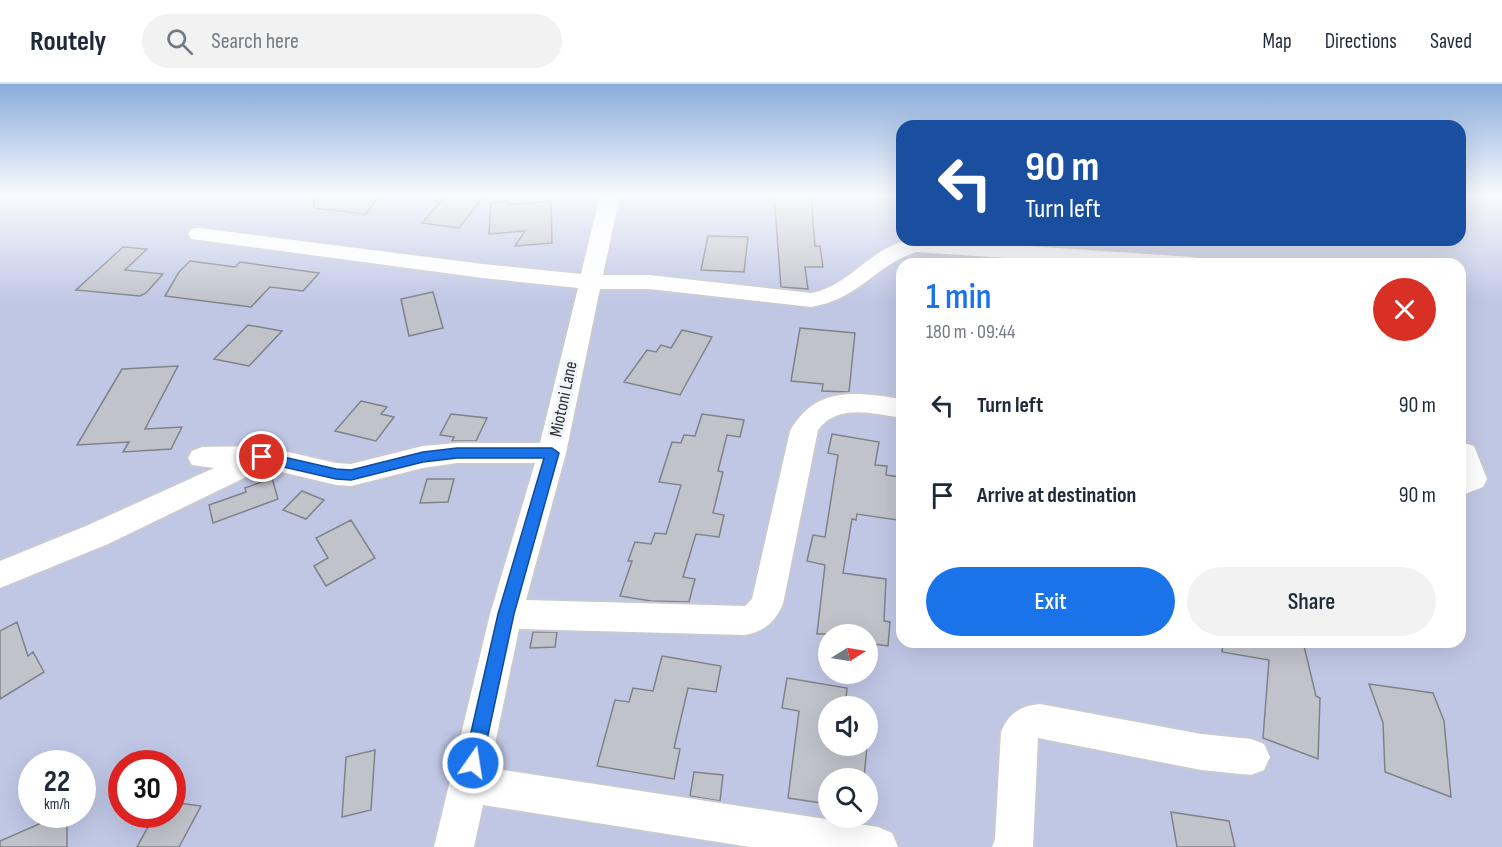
<!DOCTYPE html>
<html lang="en">
<head>
<meta charset="utf-8">
<style>
	body { margin:0; font-family:"Sofia Sans Condensed",sans-serif; background:#f2f2f3; color:#1f2937; height:100vh; display:flex; flex-direction:column; font-size:22px; white-space:nowrap }
	* { box-sizing:border-box; margin:0 }
	p { font-size:20px; color:#747a83 }
	.icon { flex:none; width:33px; height:33px; fill:none; stroke:currentColor; stroke-width:2; stroke-linecap:round; stroke-linejoin:round }
	.map { position:relative; flex:1; overflow:hidden }
	.side { position:absolute; left:896px; top:174px; width:570px; height:390px; display:flex; flex-direction:column; background:#fff; border-radius:18px; box-shadow:0 6px 24px #0002 }
	.side>* { flex:none }
	.hud { position:absolute; left:896px; top:36px; width:570px; height:126px; border-radius:18px; box-shadow:0 6px 24px #0002; background:#1a4fa0; color:#fff; overflow:hidden }
	.needle { width:39px; rotate:79deg }
	.buttons { position:absolute; left:818px; top:540px; display:grid; gap:12px }
	.buttons a { display:grid; place-items:center; width:60px; height:60px; border-radius:50%; background:#fff; box-shadow:0 6px 24px #0002; font-size:30px }
	.speed { position:absolute; left:18px; top:666px; display:flex; gap:12px; font-size:30px; font-weight:700; text-align:center }
	.speed>* { display:grid; place-content:center; width:78px; height:78px; border-radius:50%; background:#fff; box-shadow:0 6px 24px #0002; line-height:1 }
	.speed small { font-size:15px; font-weight:400 }
	.speed .limit { border:9px solid #d22; background:#fff; color:#111 }
	.pin { position:absolute; display:grid; place-items:center; width:51px; height:51px; color:#fff; margin:-26px; border:3px solid #fff; border-radius:50%; box-shadow:0 2px 6px #0007 }
	.me { position:absolute; width:66px; margin:-33px; rotate:13deg; stroke-linejoin:round; filter:drop-shadow(0 0 4px #0008) }
	.turn { display:flex; align-items:center; gap:21px; height:126px; padding:0 30px; font-size:27px }
	.turn .icon { width:78px; height:78px; stroke-width:2.5 }
	.turn b { display:block; font-size:42px; line-height:51px }
	.round { display:grid; place-items:center; flex:none; width:63px; height:63px; border-radius:32px; background:#f2f2f3 }
	.summary { display:flex; align-items:center; justify-content:space-between; height:102px; padding:0 30px }
	h1 { font-size:36px; font-weight:600; line-height:45px; color:#1a73e8 }
	.action { display:flex; gap:12px; margin-top:auto; padding:12px 30px }
	.action a { flex:1; height:69px; border-radius:36px; background:#1a73e8; color:#fff; font-size:24px; font-weight:600; line-height:69px; text-align:center }
	.action a+a { background:#f2f2f3; color:#1f2937 }
	ul { padding:0; list-style:none }
	li { display:flex; align-items:center; gap:18px; height:90px; padding:0 30px }
	li div { flex:1 }
	li b { display:block; font-size:22px }
	li em { font-style:normal }
	header { display:flex; align-items:center; gap:36px; box-sizing:border-box; height:84px; padding:0 30px; background:#fff; border-bottom:2px solid #e0e1e3 }
	header strong { font-size:28px }
	nav { display:flex; gap:33px; margin-inline-start:auto; font-size:21px }
	.search { width:420px; height:54px; background:#f2f2f3; display:flex; align-items:center; gap:15px; box-sizing:border-box; padding:0 21px; border-radius:33px; color:#747a83; font-size:22px }
	.map>svg:first-child { display:block }
	.green { fill:#c0c7e5; fill-rule:evenodd }
	.building { fill:#c1c3cb; stroke:#808289; stroke-width:1.5 }
	.lines { fill:none; stroke-linecap:round; stroke-linejoin:round }
	.street-casing { stroke:#c8c9d1; stroke-width:4 }
	.street { fill:#fff; fill-rule:evenodd }
	.route { fill:#1a73e8; stroke:#114b97; stroke-width:1.5 }
	.labels { text-anchor:middle; stroke-width:6; stroke-linejoin:round; paint-order:stroke }
	.street-label { font-size:18px; fill:#2d2e31; stroke:#f2f4fc }
</style>
</head>
<body>
<header>
<strong>Routely</strong>
<div class="search"><svg class="icon" aria-label="search" viewBox="0 0 24 24"><circle cx="10" cy="10" r="6"/><path d="M15 15l6 6"/></svg>Search here</div>
<nav><a>Map</a><a>Directions</a><a>Saved</a></nav>
</header>
<div class="map">
<svg width="1502" height="763" viewBox="0 0 1502 763">
	<rect width="100%" height="100%" fill="#f2f4fc"/>
	<path class="green" d="M0,111h901l1,45h558v-45h42v652h-1502zM902,180h558v378h-558zM828,550h39v40h-39zM828,622h39v40h-39zM32,680h50v50h-50zM122,680h50v50h-50zM828,694h39v40h-39z"/>
	<path class="building" d="M314,111h66l-14,19 -52,-6z
		M446,111h39l-26,33 -37,-5z
		M774,111h37l4,51h5l3,21h-18l3,22 -27,-2z
		M508,117v4l43,-4 1,42 -37,3 10,-15 -36,3 2,-31z
		M708,152l40,1 -4,35 -43,-2z
		M123,163l24,2 -22,21 38,4 -17,19 -6,3 -64,-6z
		M190,177l45,6 5,-5 79,11 -16,18 -33,-4 -19,20 -86,-11 14,-24z
		M433,208l10,36 -34,8 -8,-37z
		M248,241l34,6 -33,35 -35,-7z
		M800,244l55,5 -6,59 -27,-1 1,-7 -32,-3z
		M682,246l30,7 -32,58 -56,-13 23,-32 9,2 5,-7 10,3z
		M178,282l-33,63 37,-2 -11,22 -48,3 6,-10 -52,3 45,-76z
		M361,317l26,6 -6,7 13,3 -18,24 -41,-10z
		M451,330l36,4 -11,23h-24l2,-4 -14,-2z
		M702,330l42,6 -4,17 -13,-2 -9,36 5,1 -10,41 11,2 -5,22 -23,-3 -13,43 12,2 -6,23 -38,-1 -31,-5 12,-35h-4l7,-19 16,2 4,-11 11,1 15,-49 -22,-3 13,-40 9,1 3,-8 11,1z
		M832,350l47,8 -4,23 12,1 -1,9 15,2 -4,43 -40,-6 -1,6 -4,-1 -9,54 43,6 -2,42 6,1 -2,24 -21,-3v-9h-50l8,-69 -18,-4 6,-26 12,2 13,-82 -10,-2z
		M272,394l6,21 -65,24 -4,-18 37,-13 -1,-4z
		M427,395h27l-6,23 -28,1z
		M302,407l22,9 -18,19 -23,-9z
		M351,436l24,38 -49,28 -12,-20 14,-8 -12,-20z
		M17,538l11,34 5,-4 11,20 -44,27v-68z
		M533,548h24l-2,15 -25,1z
		M1223,558h80l13,54 4,2 -2,61 -55,-21 6,-78 -47,-8z
		M662,572l59,10 -5,26 -28,-4 -14,60 6,1 -6,30 -77,-13 18,-66 14,2 4,-14 20,3z
		M787,594l60,10 -2,18h-17v40h39l-3,32h-36v26l-40,-6 11,-87 -17,-3z
		M1369,600l64,9 11,28 7,76 -66,-25 -2,-49z
		M375,666l-4,60 -29,7 4,-60z
		M694,688l29,3 -3,26 -30,-5z
		M172,718l29,4 -22,41h-42l18,-33h17z
		M1171,728l58,9 6,26h-58z
		M62,730h5v33h-67v-6z"/>
	<g class="lines">
		<g class="street-casing">
			<path id="street" d="M600,111h20l-17,80h46l162,18c36,-6 58,-43 94,-52 10,-3 22,-1 33,-1l255,17 8,2 3,5h-109l-179,-12c-42,14 -56,47 -105,55l-162,-18h-49l-34,164 -40,147 219,6 7,-7 38,-168c26,-46 66,-39 112,-32v19c-29,-4 -64,-15 -84,12l-35,174c-8,18 -18,27 -38,31l-226,-6 -29,139 388,59 14,6 6,14h-148l-267,-42 -9,42h-40l56,-233 45,-151h-78l-34,5 -72,18 -15,-1 -71,-17 -157,76 -108,44v-27l86,-35 128,-58 -22,-3 -4,-7 4,-7 10,-4 60,-1 74,17 15,1 72,-18 34,-3h83l38,-155 -95,-10 -284,-38 -8,-1 -3,-5 3,-5 8,-1 284,36 98,10z
				M1464,359l10,3 13,33 -4,8 -23,9v-52z
				M1040,620l161,30 50,5 13,5 6,13 -6,13 -13,5 -50,-5 -163,-32 -5,109h-41l3,-8 6,-107c8,-19 19,-26 39,-28z"/>
		</g>
		<use href="#street" class="street"/>
	</g>
	<linearGradient id="sky" x2="0" y2="1"><stop stop-color="#88acdb"/><stop offset="0.51" stop-color="#f9fafe"/><stop offset="1" stop-color="#f9fafe" stop-opacity="0"/></linearGradient>
	<rect width="1502" height="218" fill="url(#sky)"/>
	<path class="route" d="M457,364h95l7,5 -45,161 -32,149 -3,6 -6,2 -6,-2 -3,-6 34,-149 46,-156h-87l-34,4 -72,18 -15,-1 -74,-17 -6,-5 6,-5 74,17 15,1 72,-18z"/>
	<g class="labels">
		<g class="street-label">
			<text transform="translate(563 315) rotate(-78)" y="6">Miotoni Lane</text>
		</g>
	</g>
</svg>
<div class="buttons">
<a><svg class="needle" viewBox="-14 -14 28 28"><path d="M0-13l5 13h-10z" fill="#e53935"/><path d="M0 13l5-13h-10z" fill="#747a83"/></svg></a>
<a><svg class="icon" aria-label="sound" viewBox="0 0 24 24"><path d="M4 9h4l5-4v14l-5-4H4zM17 9q2 3 0 6"/></svg></a>
<a><svg class="icon" aria-label="search" viewBox="0 0 24 24"><circle cx="10" cy="10" r="6"/><path d="M15 15l6 6"/></svg></a>
</div>
<div class="speed"><div>22<small>km/h</small></div><div class="limit">30</div></div>
<div class="pin" style="left:262px;top:373px;background:#d93025"><svg class="icon" aria-label="arrive" viewBox="0 0 24 24"><path d="M6 21V4h12l-3 4 3 4H6"/></svg></div>
<svg class="me" style="left:473px;top:679px" viewBox="-20 -20 40 40"><circle r="17" fill="#1a73e8" stroke="#fff" stroke-width="3"/><path d="M0-11L8 9 0 5-8 9z" fill="#fff"/></svg>
<div class="hud">
<div class="turn"><svg class="icon" aria-label="left" viewBox="0 0 24 24"><path d="M17 20v-9H6M10 6l-5 5 5 5"/></svg><div><b>90 m</b>Turn left</div></div>
</div>
<section class="side">
<div class="summary"><div><h1>1 min</h1><p>180 m · 09:44</p></div><a class="round" style="background:#d93025;color:#fff"><svg class="icon" aria-label="close" viewBox="0 0 24 24"><path d="M6 6l12 12M18 6L6 18"/></svg></a></div>
<ul>
<li><svg class="icon" aria-label="left" viewBox="0 0 24 24"><path d="M17 20v-9H6M10 6l-5 5 5 5"/></svg><div><b>Turn left</b></div><em>90 m</em></li>
<li><svg class="icon" aria-label="arrive" viewBox="0 0 24 24"><path d="M6 21V4h12l-3 4 3 4H6"/></svg><div><b>Arrive at destination</b></div><em>90 m</em></li>
</ul>
<div class="action"><a>Exit</a><a>Share</a></div>
</section>
</div>
</body>
</html>
